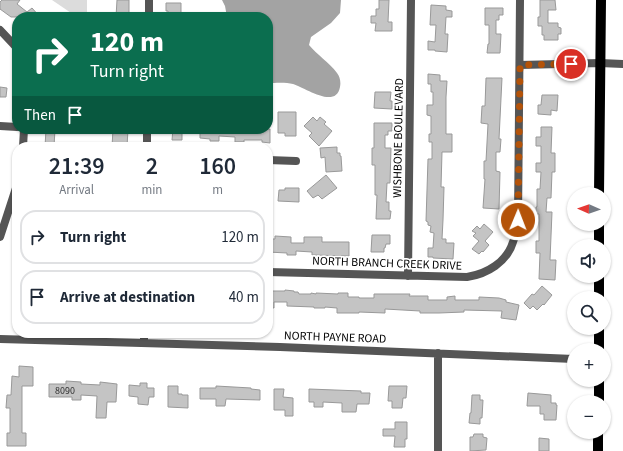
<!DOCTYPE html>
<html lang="en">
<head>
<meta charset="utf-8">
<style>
	body { margin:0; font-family:"Source Sans 3",sans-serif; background:#f2f2f3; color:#1f2937; height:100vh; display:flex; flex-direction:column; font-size:15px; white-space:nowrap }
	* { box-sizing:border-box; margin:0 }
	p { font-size:13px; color:#747a83 }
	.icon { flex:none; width:22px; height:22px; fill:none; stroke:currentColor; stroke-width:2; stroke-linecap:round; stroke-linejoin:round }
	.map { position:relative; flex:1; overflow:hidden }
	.details { position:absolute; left:12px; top:142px; width:261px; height:196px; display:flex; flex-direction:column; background:#fff; border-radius:16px; box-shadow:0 1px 3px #0004 }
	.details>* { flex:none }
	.hud { position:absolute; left:12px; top:12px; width:261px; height:122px; border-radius:16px; box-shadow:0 1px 3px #0004; background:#0b6e4f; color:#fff; overflow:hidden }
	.needle { width:26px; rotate:272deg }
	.buttons { position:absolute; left:567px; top:187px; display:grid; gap:8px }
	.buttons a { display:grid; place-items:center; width:44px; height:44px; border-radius:50%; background:#fff; box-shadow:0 1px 3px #0004; font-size:20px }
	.pin { position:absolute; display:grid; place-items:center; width:34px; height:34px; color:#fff; margin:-17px; border:2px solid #fff; border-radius:50%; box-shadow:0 1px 4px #0007 }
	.me { position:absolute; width:44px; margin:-22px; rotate:1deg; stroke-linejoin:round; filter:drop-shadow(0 0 3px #0008) }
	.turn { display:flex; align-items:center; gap:14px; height:84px; padding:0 12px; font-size:18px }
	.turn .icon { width:52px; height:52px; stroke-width:2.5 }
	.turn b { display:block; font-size:28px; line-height:34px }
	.then { display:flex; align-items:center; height:38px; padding:0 12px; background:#0003; gap:8px; font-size:15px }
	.eta { display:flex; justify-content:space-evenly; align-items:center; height:68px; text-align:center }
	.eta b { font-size:24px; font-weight:600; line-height:28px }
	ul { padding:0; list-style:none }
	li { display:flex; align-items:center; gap:12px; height:54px; margin:0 8px 6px; padding:0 4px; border:2px solid #e0e1e3; border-radius:16px }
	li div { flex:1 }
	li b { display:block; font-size:15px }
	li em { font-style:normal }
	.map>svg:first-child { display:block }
	.green { fill:#dcdcdc }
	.water { fill:#a3a3a3 }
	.building { fill:#c4c4c4; stroke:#999 }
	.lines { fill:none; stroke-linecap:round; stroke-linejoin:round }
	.minor { stroke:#555; stroke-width:8 }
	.major { stroke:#000; stroke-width:10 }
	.route { stroke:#b45309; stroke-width:7; stroke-dasharray:0 12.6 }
	.labels { text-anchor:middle; stroke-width:3.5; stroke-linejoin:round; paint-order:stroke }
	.number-label { font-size:10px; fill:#313131 }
	.street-label { font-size:12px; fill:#000; stroke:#fff }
</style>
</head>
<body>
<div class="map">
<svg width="623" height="451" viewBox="0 0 623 451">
	<rect width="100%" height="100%" fill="#fff"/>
	<path class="green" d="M52,0h35v17h-10z"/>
	<path class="water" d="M222,0h119l-1,13 -9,10 -20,14 -2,8c8,10 20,17 28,28 3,4 4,9 3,14 -4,23 -36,0 -47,-3 -7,-2 -18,-1 -25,-1v-66h-41l-2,-11z"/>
	<path class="building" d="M2,0h18l-3,4 10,8 5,-4 8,9h-29l-11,-8v-7z
		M117,0h12v17h-13z
		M379,0h10l-1,22h4v9h-17l1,-8h-5v-7h5v-7h3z
		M540,0h15l1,10h-8v13h10v4l3,1v6h-3v6h-14v-5h-2v-9h-4v-9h2z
		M166,3h15v14h-13v-6h-2z
		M431,5l15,1v4l6,1v6h-6l-1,17h3l-1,18 -12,-1v-1h-7v-9l7,1 1,-17h-6z
		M485,8h18v7h-4v5h-3v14h5l-1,19h-13l1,-9h1v-19h-4z
		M428,74l12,1v6h7l-1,16v37h6v18h-10l-1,35h3l-1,33 -1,19h4v4h8l-1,16 -20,-1v-1h-5v-9h5l1,-15 -4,-1 1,-6 -3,-1v-3l-2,-1 2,-62h4v-17h-3v-8h2v-18l-4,-1v-10h6v-13h-2v-8h-3z
		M486,78h16l-3,61h2l-1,13h-4v19l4,1 -1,37 -16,-1 2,-29h-1v-18h2l2,-37 -7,-1 1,-17h3z
		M0,87l7,1 -1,9h-6z
		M375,92h16l-1,9h2v8l-18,-1z
		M542,95h16l-1,16 -6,-1v5l-13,-1v-9h3z
		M278,112h18v24h-11v-3h-7z
		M313,117l4,4 3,-4 6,5 -2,2 8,7 -13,15 -10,-10 3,-3 -8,-7z
		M374,123h18v8h-4v4h-3v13h6l-1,35h-3l-1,19h3v9h2l-1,8h-14l1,-24h-2v-30h-3v-17h2z
		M541,127h11l-1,26h4v19h-3l-1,26h-4l-1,14h6l-2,48h6l-1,20 -16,-1 1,-26h-4v-12h3v-27h-3v-7h1v-18h3l1,-17h-5v-9h5v-17h-5v-9h5z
		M46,129h9l-1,18h-9z
		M113,129h15l-1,18h-15z
		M173,129h9v11h-10z
		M200,129h70v14l-8,-1v-2h-18v2h-9v-5l-16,-1v5h-9v-2l-10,-1z
		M337,147v6h3v3h1l1,15 -16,1 -1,-15 -4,1 -1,-10z
		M326,175l11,13 -15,11 -4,-4 -5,3 -6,-7z
		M285,188h14v14l-21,-1 1,-11h6z
		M484,224l9,8 -8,9 4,4 -6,7 -1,-1 -3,3 -7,-5 7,-8 -6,-5 3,-3 -4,-2 5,-5 3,3z
		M372,235h18v9h-4l-1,4h-1v4h-13z
		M275,236l16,1v6h13v-6h18v5h27v14l-37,-1v-3l-16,-1v4h-9v-2l-19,-1v-13h7z
		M542,286l10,9 -8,10 -1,-1 -6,6 -4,-4 -3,3 -6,-6 8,-9 2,1z
		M285,290l9,1v1h4l1,2h12v-1l5,1v-1l22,1v-1h10v4h11v1h15v-4h36l-1,2h19v4h19v-3l8,-1v4h24v-3l20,1 7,2v2l13,3 -3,15 -15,-2 1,-7 -38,-1v2l-25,1h-19v-2l-35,-2v4l-26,-1v1h-22v-5l-12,-1v1h-11v-1l-27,-1v-4h-13v6l-6,-1v-16h17z
		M19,366l14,1v19h-11v47h4v13h-19v-13h3v-25h-4l1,-13h4l1,-19 7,1z
		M66,381l15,1v2l19,1v-3l17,2 -1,18h-9l-1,16h-10l1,-22 -16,-1v5h-9v-3h-23v-13h17z
		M140,383h7v5h7v9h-5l-1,8 -10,-1v-7l-9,-1v-11l11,1z
		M168,386h10v8h4v1h6v13l-20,-1z
		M216,386l35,2v1l9,1v10l-34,-1 -1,7h-9v-7h-16v-11h16z
		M389,386h18l-1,12h-3l-1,10h-10v-7h-4z
		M274,389h10l-1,8 10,1v18h-8v-6h-11z
		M309,389l52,2v2h9l-1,11h-12l-1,8h-14v-9l-19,-1v5h-9v-5h-5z
		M528,393l23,2v8h5v2h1l-1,15h-12v-6h-4v-8h-13z
		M472,395h8v5h3l-1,18h-2v6l-11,-1 1,-10h1z
		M395,422h12v17h-2v8h-11l1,-11h-12v-7h12z
		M474,434h9v3l4,1 -1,12 -16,1v-14h3z
		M539,438l10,1v12h-10z"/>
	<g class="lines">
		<path class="minor" d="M149,17v-17
			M0,30l17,18
			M520,65l80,-2 23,1
			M0,126l17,1
			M23,147l1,-18
			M147,147v-18
			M268,160l28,1
			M0,237l17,-52
			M268,272l199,5c20,-3 40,-15 46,-35 3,-7 4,-15 5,-22l2,-220
			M408,276l3,-276
			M0,339l280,8 294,12
			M144,343v-10
			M438,451v-98"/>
		<path class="major" d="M599,194l2,-194
			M599,246v-22
			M599,276v22
			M599,350v-22
			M599,402v-22
			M598,451v-19"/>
	</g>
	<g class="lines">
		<path class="route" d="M518,220l2,-155 51,-1"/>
	</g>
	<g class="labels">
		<g class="number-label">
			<text x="65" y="394">8090</text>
		</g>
		<g class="street-label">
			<text transform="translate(398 138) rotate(-89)" y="4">WISHBONE BOULEVARD</text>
			<text transform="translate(387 263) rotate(2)" y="4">NORTH BRANCH CREEK DRIVE</text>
			<text transform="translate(335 337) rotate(2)" y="4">NORTH PAYNE ROAD</text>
		</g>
	</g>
</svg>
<div class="buttons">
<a><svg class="needle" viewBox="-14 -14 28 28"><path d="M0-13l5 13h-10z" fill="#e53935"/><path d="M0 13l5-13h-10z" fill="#747a83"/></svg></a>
<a><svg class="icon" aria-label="sound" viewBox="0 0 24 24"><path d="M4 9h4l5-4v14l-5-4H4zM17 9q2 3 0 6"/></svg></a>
<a><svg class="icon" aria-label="search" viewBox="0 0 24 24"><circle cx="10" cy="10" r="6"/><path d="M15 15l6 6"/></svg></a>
<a>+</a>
<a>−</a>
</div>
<div class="pin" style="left:571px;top:64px;background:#d93025"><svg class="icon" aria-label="arrive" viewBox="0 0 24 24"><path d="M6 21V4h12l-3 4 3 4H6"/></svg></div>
<svg class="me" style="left:518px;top:220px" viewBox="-20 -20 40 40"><circle r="17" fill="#b45309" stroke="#fff" stroke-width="3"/><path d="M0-11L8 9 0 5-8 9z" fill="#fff"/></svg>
<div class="hud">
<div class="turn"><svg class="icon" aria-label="right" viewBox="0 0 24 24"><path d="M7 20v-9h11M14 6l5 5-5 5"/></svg><div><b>120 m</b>Turn right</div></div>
<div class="then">Then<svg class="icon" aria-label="arrive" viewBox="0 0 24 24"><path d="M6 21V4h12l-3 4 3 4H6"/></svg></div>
</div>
<section class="details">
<div class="eta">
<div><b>21:39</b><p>Arrival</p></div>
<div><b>2</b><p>min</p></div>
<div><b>160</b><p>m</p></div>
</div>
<ul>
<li><svg class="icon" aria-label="right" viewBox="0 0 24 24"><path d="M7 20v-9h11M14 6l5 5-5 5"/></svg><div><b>Turn right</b></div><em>120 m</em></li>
<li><svg class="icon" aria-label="arrive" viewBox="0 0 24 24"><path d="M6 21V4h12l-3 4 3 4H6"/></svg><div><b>Arrive at destination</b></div><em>40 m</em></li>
</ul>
</section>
</div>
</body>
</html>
